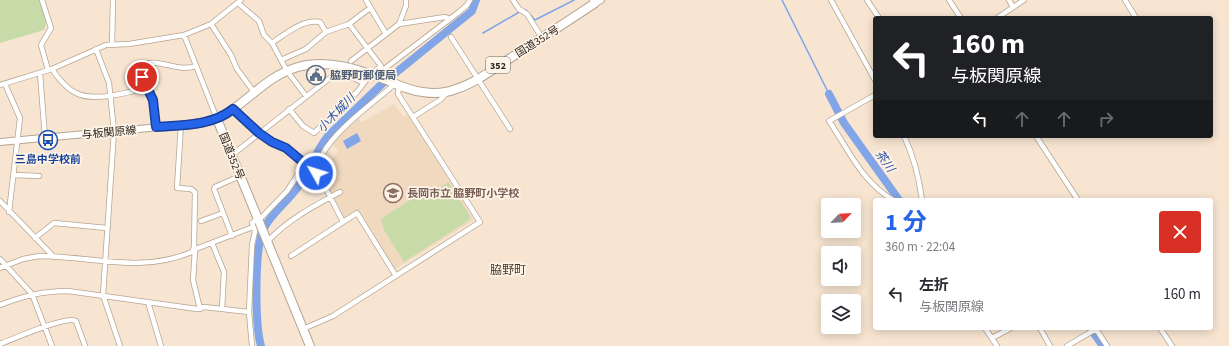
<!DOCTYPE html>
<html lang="ja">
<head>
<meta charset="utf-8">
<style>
	body { margin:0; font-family:"Source Sans 3","Noto Sans JP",sans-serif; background:#f7f7f7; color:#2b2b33; height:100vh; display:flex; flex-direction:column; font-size:15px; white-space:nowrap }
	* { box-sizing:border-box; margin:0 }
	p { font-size:13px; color:#7c7c81 }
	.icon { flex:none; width:22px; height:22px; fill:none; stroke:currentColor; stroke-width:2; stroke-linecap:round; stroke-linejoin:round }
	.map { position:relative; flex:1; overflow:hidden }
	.panel { position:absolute; left:873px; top:198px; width:340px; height:132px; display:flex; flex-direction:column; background:#fff; border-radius:4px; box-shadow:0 2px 10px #0003 }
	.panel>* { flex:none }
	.top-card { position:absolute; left:873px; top:16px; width:340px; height:122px; border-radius:4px; box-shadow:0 2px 10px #0003; background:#202124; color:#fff; overflow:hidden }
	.needle { width:26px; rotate:65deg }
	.buttons { position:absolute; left:821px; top:198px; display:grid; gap:8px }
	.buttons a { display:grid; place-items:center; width:40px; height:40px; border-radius:4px; background:#fff; box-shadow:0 2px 10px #0003; font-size:20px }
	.pin { position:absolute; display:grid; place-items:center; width:34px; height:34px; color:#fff; margin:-17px; border:2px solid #fff; border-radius:50%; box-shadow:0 1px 4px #0007 }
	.me { position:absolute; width:44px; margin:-22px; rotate:309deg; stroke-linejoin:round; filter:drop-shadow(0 0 3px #0008) }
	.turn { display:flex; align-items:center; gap:14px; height:84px; padding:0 12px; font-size:18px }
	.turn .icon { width:52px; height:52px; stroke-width:2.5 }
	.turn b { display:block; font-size:28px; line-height:34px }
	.lanes { display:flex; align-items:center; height:38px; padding:0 12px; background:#0003; justify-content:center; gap:20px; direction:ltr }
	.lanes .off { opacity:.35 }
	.round { display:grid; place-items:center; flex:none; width:42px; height:42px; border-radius:4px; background:#f7f7f7 }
	.overview { display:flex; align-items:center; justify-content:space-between; height:68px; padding:0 12px }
	h1 { font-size:24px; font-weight:700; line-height:30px; color:#2563eb }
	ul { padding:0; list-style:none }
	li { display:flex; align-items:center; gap:12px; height:56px; padding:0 12px }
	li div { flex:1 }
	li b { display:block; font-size:15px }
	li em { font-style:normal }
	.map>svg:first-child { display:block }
	.built { fill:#f0d9bf }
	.green { fill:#c7dba8 }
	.water { fill:#82a5e8 }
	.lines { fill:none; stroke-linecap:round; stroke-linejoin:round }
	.stream { stroke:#82a5e8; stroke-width:1.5 }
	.river { stroke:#82a5e8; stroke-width:8 }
	.street-casing { stroke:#b6a592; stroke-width:6 }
	.secondary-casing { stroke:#b6a592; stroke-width:8 }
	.highway-casing { stroke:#b6a592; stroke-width:10 }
	.street { stroke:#fff; stroke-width:4.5 }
	.secondary { stroke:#fff; stroke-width:6 }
	.highway { stroke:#fff; stroke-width:8 }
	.route-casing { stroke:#184099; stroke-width:10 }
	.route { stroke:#2563eb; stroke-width:7 }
	.labels { text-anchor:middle; stroke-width:3.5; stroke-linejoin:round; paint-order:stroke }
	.shield { fill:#fef3e7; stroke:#6c645b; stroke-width:1 }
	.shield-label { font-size:10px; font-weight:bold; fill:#2d261f }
	.street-label { font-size:11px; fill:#2d261f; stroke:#fef3e7 }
	.service-label { font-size:11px; font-weight:bold; fill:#4e5e75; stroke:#fef3e7; text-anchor:start }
	.transit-label { font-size:11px; font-weight:bold; fill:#164399; stroke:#fef3e7 }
	.education-label { font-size:11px; font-weight:bold; fill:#785e54; stroke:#fef3e7; text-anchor:start }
	.water-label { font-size:12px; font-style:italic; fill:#2c52a2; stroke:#fef3e7 }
	.neighbourhood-label { font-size:12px; fill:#493b2b; stroke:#fef3e7 }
</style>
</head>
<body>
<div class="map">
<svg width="1229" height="346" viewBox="0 0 1229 346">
	<rect width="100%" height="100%" fill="#f7e5d1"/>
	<path class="built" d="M394,104l9,12 6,-1 65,105 -79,49 -37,-59 -15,9 -22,-44 17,-24 -5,-7 8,-10 17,-16 4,4z"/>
	<path class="green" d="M0,0h40c4,10 9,20 4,30l-44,13z
		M448,182l22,34 -1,4 -65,42 -20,-32 -3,-11 34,-22h10z"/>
	<path class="water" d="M357,133l4,8 -14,8 -4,-8z"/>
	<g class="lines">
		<path class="stream" d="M782,0l47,94
			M526,10l9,10 39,-20
			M483,33l38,-22"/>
		<path class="river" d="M829,94l15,29 55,77
			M1090,328l13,18
			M261,346c-6,-21 -7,-99 3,-118 9,-17 26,-28 36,-44 11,-16 16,-33 28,-48l54,-52 90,-73 4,-11"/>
		<g class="street-casing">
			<path id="street" d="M42,0l9,28 -10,17 7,25
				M366,0l20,34
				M513,0l6,9 8,5 15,24
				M831,0l44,80
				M867,0l12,18
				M949,0l12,18
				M1009,0l4,7
				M1125,0l11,18
				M238,3l21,18 5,14 8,8
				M997,18l27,-18
				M211,24l20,31 6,14 17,23
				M349,24l32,42 -5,4
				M399,24l7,-18v-6
				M184,35l33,84
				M451,37l59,92
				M112,44l1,-44
				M96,49l13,34 5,48 -11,164 17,51
				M281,60l25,-11 20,-17
				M351,61l48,-37 46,-7 4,2
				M52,69c5,8 15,20 24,24 17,9 53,0 71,-6
				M40,73l5,65
				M375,76l84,-64 8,-7 3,-5
				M5,84l15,34 -11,94
				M0,85l52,-16 54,-24 23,-1 55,-9 27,-11 30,-24
				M875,95l-46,26c20,29 32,60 64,79
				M306,96l-19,-25 -15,-28c13,-9 31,-24 48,-21l6,10 23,-8 21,-16
				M233,109l26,24 13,9 14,6 34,29 23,45
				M289,109l14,17 11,7 43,-41 10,-13
				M413,117l27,-17 7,-7
				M156,127l-3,-27 -11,-23v-12c14,-8 37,8 54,1
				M904,136c10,21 15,41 18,64
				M1036,136l42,64
				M232,155l103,-81 8,-1 21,10
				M316,173c2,-6 3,-12 6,-18 13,-25 51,-52 73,-71
				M14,175l25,1
				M0,201l54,56
				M201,221l22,-8
				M258,221l29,-30 12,-18 4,-11
				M232,236l-18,-47 1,-2 25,-11
				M35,238l19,-15 53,5
				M267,242c20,-22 47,-36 73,-50
				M212,243l12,29 -2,37
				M193,250l60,-23
				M195,250l-2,30 7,29
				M291,256l66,-43 39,63
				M0,259l32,35 20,52
				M0,268l23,-9 16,-3c54,0 100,18 153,-4l2,-5 1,-55 -4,-3 -14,-1 4,-63
				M148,302l13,44
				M0,305c24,-9 42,-14 68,-14l129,18 7,-2 45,5
				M985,328l12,18
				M1040,328l10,18
				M1160,328l12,18
				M303,329l30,-13 147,-94 -82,-128 1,-8
				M992,338l19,-10
				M0,344c13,-5 67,-29 76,-23l9,25
				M252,346l-3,-34 3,-67 3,-14 -3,-8 5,-4
				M1067,346l29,-17 11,17"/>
		</g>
		<g class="secondary-casing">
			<path id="secondary" d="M595,3l6,-3
				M0,142l181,-17 36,-6"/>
		</g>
		<g class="highway-casing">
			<path id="highway" d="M310,346l-93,-227c29,-14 48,-43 81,-52 31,-9 62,3 91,14 11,5 22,10 34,11 11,2 23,1 33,-3 19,-6 36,-19 53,-30 29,-19 58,-37 86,-56l-1,-3"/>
		</g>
		<use href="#street" class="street"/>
		<use href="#secondary" class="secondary"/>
		<use href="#highway" class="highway"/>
	</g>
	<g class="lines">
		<g class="route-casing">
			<path id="route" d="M142,77l11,23 3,27c26,-2 56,-1 77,-18l26,24 13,9 14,6 30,25"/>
		</g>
		<use href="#route" class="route"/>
	</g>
	<defs>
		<g id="civic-ring" transform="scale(1)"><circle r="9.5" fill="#fef3e7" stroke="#5c6f8a" stroke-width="1.5"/><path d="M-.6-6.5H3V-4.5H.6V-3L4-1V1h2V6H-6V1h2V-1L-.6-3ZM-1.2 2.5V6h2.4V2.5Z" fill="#5c6f8a"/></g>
		<g id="bus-ring" transform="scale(1)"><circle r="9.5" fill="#fef3e7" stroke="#1a4fb4" stroke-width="1.5"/><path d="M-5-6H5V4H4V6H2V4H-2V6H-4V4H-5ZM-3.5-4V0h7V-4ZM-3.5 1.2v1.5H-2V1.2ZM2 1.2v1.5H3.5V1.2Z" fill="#1a4fb4"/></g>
		<g id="school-ring" transform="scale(1)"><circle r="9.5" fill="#fef3e7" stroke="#8d6e63" stroke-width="1.5"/><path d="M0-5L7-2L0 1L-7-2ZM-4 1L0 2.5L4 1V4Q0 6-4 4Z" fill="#8d6e63"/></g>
	</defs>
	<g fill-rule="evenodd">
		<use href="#civic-ring" x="316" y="75"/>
		<use href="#bus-ring" x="48" y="140"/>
		<use href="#school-ring" x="393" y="193"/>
	</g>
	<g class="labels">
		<rect class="shield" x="486" y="57" width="24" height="16" rx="3"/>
		<g class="shield-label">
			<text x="498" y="69">352</text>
		</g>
		<g class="street-label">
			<text transform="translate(537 41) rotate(-32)" y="4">国道352号</text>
			<text transform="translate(109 132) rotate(-5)" y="4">与板関原線</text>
			<text transform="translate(232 156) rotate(68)" y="4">国道352号</text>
		</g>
		<g class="service-label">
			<text x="330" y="79">脇野町郵便局</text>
		</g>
		<g class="transit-label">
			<text x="48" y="163">三島中学校前</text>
		</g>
		<g class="education-label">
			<text x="407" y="197">長岡市立 脇野町小学校</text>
		</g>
		<g class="water-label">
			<text transform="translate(336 113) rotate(-46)" y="4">小木城川</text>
			<text transform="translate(885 161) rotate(54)" y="4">茶川</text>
		</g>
		<g class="neighbourhood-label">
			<text x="508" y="274">脇野町</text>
		</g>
	</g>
</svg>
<div class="buttons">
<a><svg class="needle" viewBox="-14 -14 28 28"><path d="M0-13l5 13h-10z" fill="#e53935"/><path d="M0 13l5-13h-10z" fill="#7c7c81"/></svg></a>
<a><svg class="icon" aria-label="sound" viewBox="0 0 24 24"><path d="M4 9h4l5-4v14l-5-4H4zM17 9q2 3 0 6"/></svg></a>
<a><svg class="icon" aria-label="layers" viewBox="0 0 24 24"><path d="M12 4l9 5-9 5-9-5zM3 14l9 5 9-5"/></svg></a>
</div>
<div class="pin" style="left:142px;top:77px;background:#d93025"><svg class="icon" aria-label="arrive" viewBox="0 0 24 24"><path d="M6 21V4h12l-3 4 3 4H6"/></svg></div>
<svg class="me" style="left:316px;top:173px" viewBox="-20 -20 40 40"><circle r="17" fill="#2563eb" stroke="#fff" stroke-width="3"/><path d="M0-11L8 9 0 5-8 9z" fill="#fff"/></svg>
<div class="top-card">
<div class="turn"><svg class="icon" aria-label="left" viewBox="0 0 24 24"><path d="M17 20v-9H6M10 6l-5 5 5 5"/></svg><div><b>160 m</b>与板関原線</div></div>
<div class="lanes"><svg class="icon" aria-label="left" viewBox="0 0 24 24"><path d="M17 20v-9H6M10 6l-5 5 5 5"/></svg><svg class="icon off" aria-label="ahead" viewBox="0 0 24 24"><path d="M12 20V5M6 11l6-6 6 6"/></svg><svg class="icon off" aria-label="ahead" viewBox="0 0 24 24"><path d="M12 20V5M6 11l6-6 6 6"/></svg><svg class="icon off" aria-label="right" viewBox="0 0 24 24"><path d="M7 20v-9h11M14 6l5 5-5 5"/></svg></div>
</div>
<section class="panel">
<div class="overview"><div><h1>1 分</h1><p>360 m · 22:04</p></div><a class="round" style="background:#d93025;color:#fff"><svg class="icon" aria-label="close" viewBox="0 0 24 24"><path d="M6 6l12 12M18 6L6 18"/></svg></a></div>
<ul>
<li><svg class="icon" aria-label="left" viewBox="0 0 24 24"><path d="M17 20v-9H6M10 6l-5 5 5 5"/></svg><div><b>左折</b><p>与板関原線</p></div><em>160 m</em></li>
</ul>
</section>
</div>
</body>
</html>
